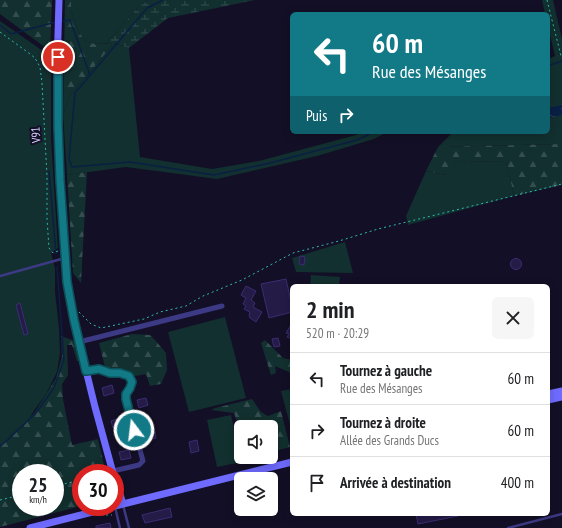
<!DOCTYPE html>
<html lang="fr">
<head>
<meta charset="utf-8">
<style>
	body { margin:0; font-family:"PT Sans Narrow",sans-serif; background:#f6f6f6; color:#202124; height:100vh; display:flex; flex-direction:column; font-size:15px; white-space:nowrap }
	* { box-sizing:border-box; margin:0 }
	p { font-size:13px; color:#757577 }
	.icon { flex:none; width:22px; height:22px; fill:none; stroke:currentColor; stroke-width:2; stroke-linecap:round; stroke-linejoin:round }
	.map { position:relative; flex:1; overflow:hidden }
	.drawer { position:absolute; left:290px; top:284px; width:260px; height:232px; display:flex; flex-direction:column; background:#fff; border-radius:6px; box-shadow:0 2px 10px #0003 }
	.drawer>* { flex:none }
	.top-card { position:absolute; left:290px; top:12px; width:260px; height:122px; border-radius:6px; box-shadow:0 2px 10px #0003; background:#127987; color:#fff; overflow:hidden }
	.tools { position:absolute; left:234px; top:420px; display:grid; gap:8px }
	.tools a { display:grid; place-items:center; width:44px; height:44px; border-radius:6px; background:#fff; box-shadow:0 2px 10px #0003; font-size:20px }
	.speed { position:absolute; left:12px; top:464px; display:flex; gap:8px; font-size:20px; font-weight:700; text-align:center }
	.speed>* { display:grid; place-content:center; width:52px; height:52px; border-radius:50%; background:#fff; box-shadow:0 2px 10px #0003; line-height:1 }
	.speed small { font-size:10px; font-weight:400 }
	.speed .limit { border:6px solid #d22; background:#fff; color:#111 }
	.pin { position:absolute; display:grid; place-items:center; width:34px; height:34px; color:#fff; margin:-17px; border:2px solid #fff; border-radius:50%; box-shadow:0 1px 4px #0007 }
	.me { position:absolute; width:44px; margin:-22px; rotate:345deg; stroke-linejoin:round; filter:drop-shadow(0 0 3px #0008) }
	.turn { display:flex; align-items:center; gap:14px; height:84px; padding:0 16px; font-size:18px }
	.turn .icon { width:52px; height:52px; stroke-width:2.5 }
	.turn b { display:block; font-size:28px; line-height:34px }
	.then { display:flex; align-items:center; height:38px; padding:0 16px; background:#0003; gap:8px; font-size:15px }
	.round { display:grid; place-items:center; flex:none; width:42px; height:42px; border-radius:6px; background:#f6f6f6 }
	.summary { display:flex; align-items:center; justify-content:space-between; height:68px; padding:0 16px }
	h1 { font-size:24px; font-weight:700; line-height:30px }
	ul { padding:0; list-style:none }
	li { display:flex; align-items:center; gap:12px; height:52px; padding:0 16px; border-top:1px solid #e0e0e0 }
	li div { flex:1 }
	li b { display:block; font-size:15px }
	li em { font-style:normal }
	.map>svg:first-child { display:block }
	.green { fill:#12302f }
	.forest { fill:url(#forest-firs); fill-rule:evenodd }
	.wetland { fill:url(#wetland-marsh) }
	.water { fill:url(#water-ripples) }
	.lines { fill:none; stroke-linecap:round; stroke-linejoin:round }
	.stream { stroke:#0a1f44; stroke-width:1.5 }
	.building { fill:#241b47; stroke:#3b2d73 }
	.path { stroke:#2fb8b0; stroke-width:1; stroke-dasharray:2 3; stroke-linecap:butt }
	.lane { stroke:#3d3a85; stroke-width:2.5 }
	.street { stroke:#3d3a85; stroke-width:5 }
	.secondary { stroke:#6f6bff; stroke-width:7 }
	.route-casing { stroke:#0c4f58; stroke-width:10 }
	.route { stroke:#127987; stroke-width:7 }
	.labels { text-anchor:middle; stroke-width:4; stroke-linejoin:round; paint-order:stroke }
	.street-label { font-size:12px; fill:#d9d4ff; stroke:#130f26 }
</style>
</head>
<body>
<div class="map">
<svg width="562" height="528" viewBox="0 0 562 528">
	<defs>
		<pattern id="forest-firs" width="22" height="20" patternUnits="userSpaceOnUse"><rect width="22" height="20" fill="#12302f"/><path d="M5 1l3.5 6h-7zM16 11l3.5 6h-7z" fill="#344d4e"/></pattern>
		<pattern id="wetland-marsh" width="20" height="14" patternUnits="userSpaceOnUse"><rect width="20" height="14" fill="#12302f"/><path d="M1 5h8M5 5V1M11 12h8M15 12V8" fill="none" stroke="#344d4e"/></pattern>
		<pattern id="water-ripples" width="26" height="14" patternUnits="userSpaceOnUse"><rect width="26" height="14" fill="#0a1f44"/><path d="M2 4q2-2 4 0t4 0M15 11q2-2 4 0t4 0" fill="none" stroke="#2d3f60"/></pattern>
	</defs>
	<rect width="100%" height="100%" fill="#130f26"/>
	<path class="green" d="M71,0h78l-10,6 -32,37 -12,1 -8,-2 -7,-8 -9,-23z
		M542,0h11l9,39v105l-124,3 15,-15h95v-73l7,-3 -7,-29v-13h-3z
		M0,21l43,30 8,10v78l7,109 -7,5 4,15v24l4,36 1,25 -3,19 -11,22 -20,28 -26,21z
		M114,43l15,5 11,109 72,12 47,-8 97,-26 6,-3h25l-13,7 -57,17 -100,23 -91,-12 -59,8 -4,-61 6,-17z
		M506,161l8,35 -106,29 -2,-9 20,-45 20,4 11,-13z
		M345,242l8,31 -57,-1 -4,-14z
		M311,275l29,2 -1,9h-29z
		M225,317l21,81 -57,14 -21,-80z
		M292,389v43l-11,-41z
		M231,415l11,47 -25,5 -10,-47z"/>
	<path class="forest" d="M0,0h52l-2,51 -50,-37z
		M65,0h6v11l9,23 7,8 8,2 19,-1 -45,54 -6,17z
		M560,144h2v41l-48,11 -8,-35 -49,1 -10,13 -21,-4 12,-24z
		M87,172l-6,111 -8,-10 -6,-98z
		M132,334l18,1 5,5 11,13 1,17 -6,14 -11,2 -4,-12 -11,2 -30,-9 -6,-24z
		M61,336l14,5 5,20h-3l-5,-16h-5l1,30 -6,9 1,15 9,46 26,-6 8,34h-25v33l-81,21v-85l10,-7 25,-23 21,-34 6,-22zM21,473h34v34h-34z
		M265,340l18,18 9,2v16l-3,-4 -14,-6 1,7 -5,2 -10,-32z
		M252,399l9,13 7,4 13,-5 9,36 -19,5v-25h-30v7l-7,-21 -23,-3 4,-2z"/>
	<path class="wetland" d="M149,0h106l-87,18 -39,30 -15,-5h-7l32,-37z"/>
	<path class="water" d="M562,105v10l-14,3v-10z"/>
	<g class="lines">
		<path class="stream" d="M163,0l-16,8 -72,85 -6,66 3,8 58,-5 84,13 56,-12 87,-23 17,-8
			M63,21l7,-1 20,55
			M0,25l11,9 45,-12
			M548,66l14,-5
			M49,171l7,83
			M0,446l4,-3 32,-30 18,-25 10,-28 -7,-93"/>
	</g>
	<path class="building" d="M300,256l5,1 -1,8 -5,-1z
		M510.5 264a5.5 5.5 0 1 1 11 0a5.5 5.5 0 1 1-11 0Z
		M286,279l6,27v6l-23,6 -8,-34z
		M246,286l10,5 -5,9 4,3 -2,4 9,5 -6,10 -6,-4 -1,-3 1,-3 -6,-3 2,-3 -3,-2 3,-6 -5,-3z
		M20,303l8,31 -4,1 -8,-30z
		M292,323v16l-5,-2 2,-3 -3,-1z
		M278,338l2,8 -6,1 -2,-8z
		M112,385l2,8 -10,3 -2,-8z
		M146,398l2,7 -9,3 -2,-8z
		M120,418l2,8 -9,2 -2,-7z
		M155,431l1,7 -9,2 -1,-7z
		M197,440l2,11 -8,2 -2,-11z
		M129,450l2,8 -10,2 -2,-8z
		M170,508l2,9 -27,6 -3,-8z
		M416,514h42v2l-40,8z
		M110,523l1,5h-15v-2z"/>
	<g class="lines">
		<path class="path" d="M547,0l14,56
			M0,32l30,22 5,4 5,9 2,16 5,93v43l2,29 4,5 5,-2
			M79,312l12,12 10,4 43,-9 16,-7 26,-6 17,-10 39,-16 51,-27 46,-12 39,-12 184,-45
			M55,486l26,-6
			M0,500l21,-5
			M106,515h6"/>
		<path class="lane" d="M0,276l65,-18
			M123,505l6,23
			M115,507l5,21
			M508,528l54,-14"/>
		<path class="street" d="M79,342l143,-36
			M87,371l12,-2 11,4h10l9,3 3,6c-2,7 -6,9 -6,17l17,62 -4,4 -26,6"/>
		<path class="secondary" d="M59,0l-2,70v55l3,55 7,102 7,38 5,22 16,65 18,66
			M548,394l14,-3
			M548,400l14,-3
			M115,478l8,26
			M115,506l177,-44
			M30,528l82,-21"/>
	</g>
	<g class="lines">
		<g class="route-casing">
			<path id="route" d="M58,57v68l2,55 7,102 7,38 12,51 13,-2 11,4h10l9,3 3,6 -2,6 -4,6v5l8,31"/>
		</g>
		<use href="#route" class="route"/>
	</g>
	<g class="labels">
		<g class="street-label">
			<text transform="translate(36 135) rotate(-94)" y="4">V91</text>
		</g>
	</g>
</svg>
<div class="tools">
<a><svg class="icon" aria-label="sound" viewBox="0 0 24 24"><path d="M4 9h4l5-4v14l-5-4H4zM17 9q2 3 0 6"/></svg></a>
<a><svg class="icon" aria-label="layers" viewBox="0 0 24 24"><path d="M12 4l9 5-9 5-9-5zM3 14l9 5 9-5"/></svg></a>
</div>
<div class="speed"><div>25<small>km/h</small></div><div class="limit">30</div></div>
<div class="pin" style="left:58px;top:57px;background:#d93025"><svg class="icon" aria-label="arrive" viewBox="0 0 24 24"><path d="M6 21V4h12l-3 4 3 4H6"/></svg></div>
<svg class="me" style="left:134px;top:430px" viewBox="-20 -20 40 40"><circle r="17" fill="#127987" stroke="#fff" stroke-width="3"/><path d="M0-11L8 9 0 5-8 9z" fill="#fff"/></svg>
<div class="top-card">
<div class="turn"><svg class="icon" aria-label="left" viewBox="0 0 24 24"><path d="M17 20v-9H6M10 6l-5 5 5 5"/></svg><div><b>60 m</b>Rue des Mésanges</div></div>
<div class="then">Puis<svg class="icon" aria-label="right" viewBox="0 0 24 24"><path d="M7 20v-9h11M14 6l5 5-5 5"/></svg></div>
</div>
<section class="drawer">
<div class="summary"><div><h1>2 min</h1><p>520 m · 20:29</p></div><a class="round"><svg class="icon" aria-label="close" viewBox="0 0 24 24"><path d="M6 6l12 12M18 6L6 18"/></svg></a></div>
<ul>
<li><svg class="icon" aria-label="left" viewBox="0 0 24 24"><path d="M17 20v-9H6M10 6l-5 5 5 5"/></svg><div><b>Tournez à gauche</b><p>Rue des Mésanges</p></div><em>60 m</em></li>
<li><svg class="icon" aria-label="right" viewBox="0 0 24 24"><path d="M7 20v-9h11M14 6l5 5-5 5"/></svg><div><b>Tournez à droite</b><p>Allée des Grands Ducs</p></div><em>60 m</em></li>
<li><svg class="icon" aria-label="arrive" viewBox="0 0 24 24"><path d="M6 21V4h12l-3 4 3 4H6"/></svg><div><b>Arrivée à destination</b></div><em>400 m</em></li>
</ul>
</section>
</div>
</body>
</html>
